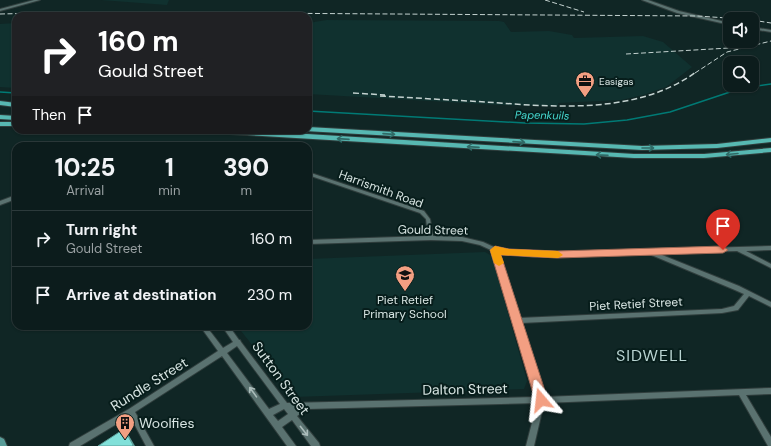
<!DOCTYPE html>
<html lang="en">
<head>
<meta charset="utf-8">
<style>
	body { margin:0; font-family:"DM Sans",sans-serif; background:#152525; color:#f1f3f6; height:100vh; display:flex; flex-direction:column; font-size:15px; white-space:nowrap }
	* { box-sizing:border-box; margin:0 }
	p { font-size:13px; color:#9aa1a3 }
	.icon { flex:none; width:22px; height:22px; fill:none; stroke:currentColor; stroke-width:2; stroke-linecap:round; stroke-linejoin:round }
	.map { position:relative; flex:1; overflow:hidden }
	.sheet { position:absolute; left:12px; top:142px; width:300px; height:188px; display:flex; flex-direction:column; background:#0c1c1c; border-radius:12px; box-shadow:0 1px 3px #0004,0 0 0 1px #2c3a3b }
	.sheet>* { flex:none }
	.guide { position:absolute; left:12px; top:12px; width:300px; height:122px; border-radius:12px; box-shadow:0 1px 3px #0004,0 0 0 1px #2c3a3b; background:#202124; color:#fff; overflow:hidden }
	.tools { position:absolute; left:723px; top:12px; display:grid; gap:8px }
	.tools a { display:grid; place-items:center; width:36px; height:36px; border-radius:8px; background:#0c1c1c; box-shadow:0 1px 3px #0004,0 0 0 1px #2c3a3b; font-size:20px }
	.pin { position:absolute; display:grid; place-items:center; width:34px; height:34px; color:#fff; margin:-41px -17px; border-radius:50% 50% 50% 0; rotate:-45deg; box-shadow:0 0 4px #0007 }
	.pin .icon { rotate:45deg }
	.me { position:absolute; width:44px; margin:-22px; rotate:343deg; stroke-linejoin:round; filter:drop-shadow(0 0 3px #0008) }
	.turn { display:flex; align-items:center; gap:14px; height:84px; padding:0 20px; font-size:18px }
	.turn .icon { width:52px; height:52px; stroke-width:2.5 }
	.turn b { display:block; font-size:28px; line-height:34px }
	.then { display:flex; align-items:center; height:38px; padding:0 20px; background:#0003; gap:8px; font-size:15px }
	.eta { display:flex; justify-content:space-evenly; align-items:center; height:68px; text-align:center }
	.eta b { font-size:24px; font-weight:800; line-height:28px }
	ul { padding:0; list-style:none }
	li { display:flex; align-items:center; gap:12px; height:56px; padding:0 20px; border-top:1px solid #2c3a3b }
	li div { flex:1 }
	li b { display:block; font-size:15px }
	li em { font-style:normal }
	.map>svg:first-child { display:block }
	.built { fill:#10312f }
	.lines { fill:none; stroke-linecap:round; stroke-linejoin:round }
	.stream { stroke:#007a75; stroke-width:1.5 }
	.street-casing { stroke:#303e3d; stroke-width:2 }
	.secondary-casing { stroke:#303e3d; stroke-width:2 }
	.primary-casing { stroke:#303e3d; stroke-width:2 }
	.highway-casing { stroke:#303e3d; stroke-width:2 }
	.street { fill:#5a7270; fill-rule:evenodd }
	.secondary { fill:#5a7270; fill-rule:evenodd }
	.primary { fill:#589c98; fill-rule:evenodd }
	.highway { fill:#57b8b2; fill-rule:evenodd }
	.rail-far1 { stroke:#c4d2d0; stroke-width:1; stroke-dasharray:5 2.5; stroke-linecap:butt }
	.rail { stroke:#c4d2d0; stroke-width:1.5; stroke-dasharray:6 3; stroke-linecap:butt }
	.shaded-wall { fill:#5a9d98 }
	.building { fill:#81e0d9; stroke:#5a9d98 }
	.oneway { stroke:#2f6a66 }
	.oneway2 { stroke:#acbdbb }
	.route { fill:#f39f82; stroke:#9e6754 }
	.slow { fill:#f59e0b }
	.labels { text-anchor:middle; stroke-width:4; stroke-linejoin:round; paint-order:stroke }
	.far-poi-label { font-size:10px; fill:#d8e5e3; stroke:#071d1b; text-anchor:start }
	.far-water-label { font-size:11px; font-style:italic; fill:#46d7cf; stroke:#071d1b }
	.street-label { font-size:12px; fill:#d8e5e3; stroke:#071d1b }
	.poi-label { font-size:12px; fill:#d8e5e3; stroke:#071d1b }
	.near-street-label { font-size:14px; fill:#d8e5e3; stroke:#071d1b }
	.near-poi-label { font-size:14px; fill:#d8e5e3; stroke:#071d1b; text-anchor:start }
	.near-neighbourhood-label { font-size:16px; letter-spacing:1px; fill:#bad4d2; stroke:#071d1b }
</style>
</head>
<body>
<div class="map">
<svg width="771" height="446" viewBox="0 0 771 446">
	<rect width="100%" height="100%" fill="#102625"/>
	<path class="built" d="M101,0h68l-2,5z
		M327,20l172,1 5,1 7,10 38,-1 23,4 2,3 69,-2 20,6 29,25 -26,20 -23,8 -22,5 -63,3v3l-58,-1 -192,-11v-71z
		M16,23v65l-16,-1v-63z
		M485,252l7,4 35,125 -3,8 -230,8 -57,-71h71v-67z"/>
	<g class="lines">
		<path class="stream" d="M0,92l16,1
			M308,111l217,12 59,1 43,-4 43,-8 72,-24 29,-4"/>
		<g class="street-casing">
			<path id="street" d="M308,172l116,39 6,8 3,17 29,1 21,5 13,6 37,5 238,-7v4l-25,1 25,13v4l-34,-17 -80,2 82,33 32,16v5l-22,-11 -11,14 -16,3 -201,10 22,74 228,-9v6l-25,1 25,42v9h-3l-29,-51 -195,8 -10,43h-8l11,-43 -230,6 -10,7 22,27 1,3h-9l-19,-26 -10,7 14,19h-9l-65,-90 -87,56 19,34h-8l-16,-30 -50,30h-11l1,-3 59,-34 89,-58 -18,-25h6l17,22 10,-6 -11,-16h7l10,14h1l1,2 46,61 250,-6 -44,-146 -13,-6 -18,-4 -31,-1 -123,4v-4l120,-4 -2,-17 -6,-6 -112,-38zM498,252l35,5 116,-3 86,36 9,4 -10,12 -12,3 -203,9zM237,346l43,58 -11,5 -42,-56zM284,409l4,5 -10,7 -5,-6z
				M16,195v4l-16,6v-4z"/>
		</g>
		<g class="secondary-casing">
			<path id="secondary" d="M34,0h6l-40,11v-2z
				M642,0h6l31,11 51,12v2l-53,-12z
				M752,27l19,3v2l-19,-3z"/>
		</g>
		<g class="primary-casing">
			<path id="primary" d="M0,437l4,2 3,7h-7z"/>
		</g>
		<g class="highway-casing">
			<path id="highway" d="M0,101l16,2v4l-16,-2z
				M0,115l16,1v4l-16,-1z
				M0,122h16v4h-16z
				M308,127l334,19 75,-2 54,-6v4l-54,6 -75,2 -337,-19 3,-1z
				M159,130h81l394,24h70l67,-6v4l-67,6h-70l-422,-25 -49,-1z"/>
		</g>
		<use href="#street" class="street"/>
		<use href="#secondary" class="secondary"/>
		<use href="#primary" class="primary"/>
		<use href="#highway" class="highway"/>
		<path class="rail-far1" d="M545,0l39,12
			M0,14l89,-2 609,4 43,3
			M752,20l19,3
			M626,54l103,-6
			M695,73l32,-21 44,-11"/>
		<path class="rail" d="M353,93l32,2
			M380,96c35,2 71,4 106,6 69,5 151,13 210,-30"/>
	</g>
	<path class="shaded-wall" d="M124,429l4,5 7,12h-3z"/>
	<path class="building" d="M124,429l9,16 -1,1h-34z"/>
	<defs><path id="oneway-shaft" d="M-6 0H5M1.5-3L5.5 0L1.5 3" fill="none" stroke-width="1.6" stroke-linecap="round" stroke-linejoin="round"/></defs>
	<g class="oneway">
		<use href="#oneway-shaft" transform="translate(389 134) rotate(4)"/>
		<use href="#oneway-shaft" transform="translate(343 139) rotate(-176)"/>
		<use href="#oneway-shaft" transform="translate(519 142) rotate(4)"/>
		<use href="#oneway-shaft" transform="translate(473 147) rotate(-176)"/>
		<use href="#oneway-shaft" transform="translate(648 148)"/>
		<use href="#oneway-shaft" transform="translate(732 154) rotate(175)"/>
		<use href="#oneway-shaft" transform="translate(602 155) rotate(-178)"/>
	</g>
	<g class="oneway2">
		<use href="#oneway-shaft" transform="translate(253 392) rotate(-126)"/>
		<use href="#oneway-shaft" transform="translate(304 431) rotate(52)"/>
	</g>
	<path class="route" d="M495,246l14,3 48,2 166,-5 5,4 -5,3 -166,5 -56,-3 47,145 -2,4 -5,2 -4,-2 -2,-4 -45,-150z"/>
	<path class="slow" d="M495,246l14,3 49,2 5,4 -5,3 -57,-3 3,8 -5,3 -5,-3 -4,-13z"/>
	<defs>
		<g id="office-pin" transform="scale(1)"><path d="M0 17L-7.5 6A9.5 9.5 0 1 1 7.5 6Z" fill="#f39f82" stroke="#071d1b"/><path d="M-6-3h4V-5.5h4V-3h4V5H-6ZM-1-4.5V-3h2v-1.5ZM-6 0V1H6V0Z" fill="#111"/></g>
		<g id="school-pin" transform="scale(1)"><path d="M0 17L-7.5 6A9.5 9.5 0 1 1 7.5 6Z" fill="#f39f82" stroke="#071d1b"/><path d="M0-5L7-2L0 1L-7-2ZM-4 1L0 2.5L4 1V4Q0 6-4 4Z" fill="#111"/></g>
		<g id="building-pin" transform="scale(1)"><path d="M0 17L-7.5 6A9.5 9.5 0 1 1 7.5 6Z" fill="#f39f82" stroke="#071d1b"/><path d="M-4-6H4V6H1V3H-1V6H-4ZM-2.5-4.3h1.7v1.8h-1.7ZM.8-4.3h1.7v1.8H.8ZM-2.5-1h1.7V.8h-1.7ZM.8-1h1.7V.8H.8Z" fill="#111"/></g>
	</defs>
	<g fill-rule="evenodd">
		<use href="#office-pin" x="585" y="81"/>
		<use href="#school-pin" x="405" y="275"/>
		<use href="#building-pin" x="125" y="423"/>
	</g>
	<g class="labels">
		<g class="far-poi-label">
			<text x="599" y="85">Easigas</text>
		</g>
		<g class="far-water-label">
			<text transform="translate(542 115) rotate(1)" y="4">Papenkuils</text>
		</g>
		<g class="street-label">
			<text transform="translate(381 189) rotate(20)" y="4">Harrismith Road</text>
			<text transform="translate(433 230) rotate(1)" y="4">Gould Street</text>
			<text transform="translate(636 304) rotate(-3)" y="4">Piet Retief Street</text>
		</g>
		<g class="poi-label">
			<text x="405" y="304">Piet Retief<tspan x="405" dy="14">Primary School</tspan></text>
		</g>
		<g class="near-street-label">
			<text transform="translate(281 378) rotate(54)" y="5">Sutton Street</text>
			<text transform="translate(149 384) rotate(-32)" y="5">Rundle Street</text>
			<text transform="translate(465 389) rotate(-1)" y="5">Dalton Street</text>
		</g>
		<g class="near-poi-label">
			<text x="139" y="428">Woolfies</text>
		</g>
		<g class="near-neighbourhood-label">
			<text x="652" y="361">SIDWELL</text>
		</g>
	</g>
</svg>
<div class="tools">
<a><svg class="icon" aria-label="sound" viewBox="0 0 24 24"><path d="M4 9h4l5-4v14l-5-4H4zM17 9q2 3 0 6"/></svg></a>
<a><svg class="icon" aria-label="search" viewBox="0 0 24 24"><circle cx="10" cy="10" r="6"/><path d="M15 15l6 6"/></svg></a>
</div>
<div class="pin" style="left:723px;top:250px;background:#d93025"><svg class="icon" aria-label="arrive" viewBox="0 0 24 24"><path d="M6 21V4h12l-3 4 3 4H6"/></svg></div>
<svg class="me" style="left:541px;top:400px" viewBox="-20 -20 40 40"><path d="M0-17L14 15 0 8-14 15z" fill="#f39f82" stroke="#fff" stroke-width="4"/></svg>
<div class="guide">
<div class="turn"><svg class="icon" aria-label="right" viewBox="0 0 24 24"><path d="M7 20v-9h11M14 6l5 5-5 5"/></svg><div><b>160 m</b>Gould Street</div></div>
<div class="then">Then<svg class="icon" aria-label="arrive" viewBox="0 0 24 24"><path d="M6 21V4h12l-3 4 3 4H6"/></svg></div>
</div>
<section class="sheet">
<div class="eta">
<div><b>10:25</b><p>Arrival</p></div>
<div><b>1</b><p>min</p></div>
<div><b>390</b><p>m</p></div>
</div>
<ul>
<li><svg class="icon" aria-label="right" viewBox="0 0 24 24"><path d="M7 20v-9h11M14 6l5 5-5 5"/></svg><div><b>Turn right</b><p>Gould Street</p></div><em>160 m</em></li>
<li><svg class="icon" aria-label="arrive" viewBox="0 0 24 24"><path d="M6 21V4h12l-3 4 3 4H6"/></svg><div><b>Arrive at destination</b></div><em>230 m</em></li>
</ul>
</section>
</div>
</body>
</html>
